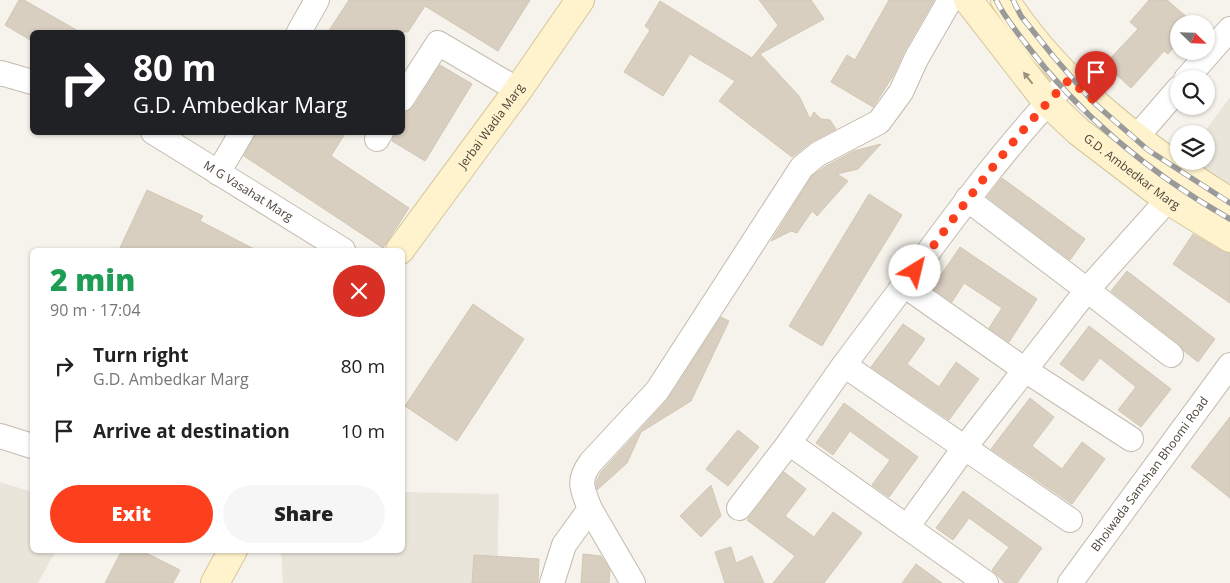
<!DOCTYPE html>
<html lang="en">
<head>
<meta charset="utf-8">
<style>
	body { margin:0; font-family:"Open Sans",sans-serif; background:#f6f6f6; color:#222; height:100vh; display:flex; flex-direction:column; font-size:19px; white-space:nowrap }
	* { box-sizing:border-box; margin:0 }
	p { font-size:16px; color:#767676 }
	.icon { flex:none; width:28px; height:28px; fill:none; stroke:currentColor; stroke-width:2; stroke-linecap:round; stroke-linejoin:round }
	.map { position:relative; flex:1; overflow:hidden }
	.side { position:absolute; left:30px; top:248px; width:375px; height:305px; display:flex; flex-direction:column; background:#fff; border-radius:8px; box-shadow:0 1px 4px #0004 }
	.side>* { flex:none }
	.banner { position:absolute; left:30px; top:30px; width:375px; height:105px; border-radius:8px; box-shadow:0 1px 4px #0004; background:#202124; color:#fff; overflow:hidden }
	.needle { width:32px; rotate:113deg }
	.fabs { position:absolute; left:1170px; top:15px; display:grid; gap:10px }
	.fabs a { display:grid; place-items:center; width:45px; height:45px; border-radius:50%; background:#fff; box-shadow:0 1px 4px #0004; font-size:25px }
	.pin { position:absolute; display:grid; place-items:center; width:42px; height:42px; color:#fff; margin:-51px -21px; border-radius:50% 50% 50% 0; rotate:-45deg; box-shadow:0 0 5px #0007 }
	.pin .icon { rotate:45deg }
	.me { position:absolute; width:55px; margin:-28px; rotate:36deg; stroke-linejoin:round; filter:drop-shadow(0 0 4px #0008) }
	.turn { display:flex; align-items:center; gap:18px; height:105px; padding:0 20px; font-size:22px }
	.turn .icon { width:65px; height:65px; stroke-width:2.5 }
	.turn b { display:block; font-size:35px; line-height:42px }
	.round { display:grid; place-items:center; flex:none; width:52px; height:52px; border-radius:26px; background:#f6f6f6 }
	.summary { display:flex; align-items:center; justify-content:space-between; height:85px; padding:0 20px }
	h1 { font-size:30px; font-weight:800; line-height:38px; color:#1e9e55 }
	.primary-button { display:flex; gap:10px; margin-top:auto; padding:10px 20px }
	.primary-button a { flex:1; height:58px; border-radius:30px; background:#fc3f1d; color:#fff; font-size:20px; font-weight:800; line-height:58px; text-align:center }
	.primary-button a+a { background:#f6f6f6; color:#222 }
	ul { padding:0; list-style:none }
	li { display:flex; align-items:center; gap:15px; height:65px; padding:0 20px }
	li div { flex:1 }
	li b { display:block; font-size:19px }
	li em { font-style:normal }
	.map>svg:first-child { display:block }
	.residential { fill:#eae5da }
	.building { fill:#d8cfc1; stroke:#d3c7b4 }
	.lines { fill:none; stroke-linecap:round; stroke-linejoin:round }
	.minor-casing { stroke:#c2bbae; stroke-width:26 }
	.secondary-casing { stroke:#d6c79b; stroke-width:30 }
	.minor { stroke:#fff; stroke-width:24 }
	.secondary { stroke:#fff3cd; stroke-width:28 }
	.rail-casing { stroke:#9a9a9a; stroke-width:5.5 }
	.rail { stroke:#fff; stroke-width:4; stroke-dasharray:11; stroke-linecap:butt }
	.oneway { fill:#9c937c }
	.route { stroke:#fc3f1d; stroke-width:9; stroke-dasharray:0 16.2 }
	.labels { text-anchor:middle; stroke-width:4; stroke-linejoin:round; paint-order:stroke }
	.street-label { font-size:12px; fill:#4b4439; stroke:#fff }
</style>
</head>
<body>
<div class="map">
<svg width="1230" height="583" viewBox="0 0 1230 583">
	<rect width="100%" height="100%" fill="#f6f3ec"/>
	<path class="residential" d="M1230,97v95l-47,-31h23v-27h-3z
		M0,482l32,10v58h24l-18,33h-38z
		M403,492l96,2 -2,89h-214l-2,-33h121z"/>
	<path class="building" d="M19,0h5l56,32h-48v9l-27,-16z
		M349,0h181l-32,51 -73,-45 -17,26h-80z
		M759,0h52l13,19 -64,35 39,42 11,23 4,-7 7,7 9,1 6,9 -25,13 -19,15 -73,-56 16,-20 -45,-27 -27,42 -39,-24 26,-42 -5,-4 15,-25 92,57 26,-33z
		M889,0h45l-30,52 -11,24 -20,31 -42,-25 16,-27 8,5z
		M1149,0h18l28,24h-16v17l-11,13 -4,-3 -33,37 -26,-24 33,-35 -8,-7z
		M440,65l32,19 -47,77 -33,-20 3,-9h7v-17l3,-3 9,-6z
		M256,132h90l-15,24 78,52 -26,40 -139,-92z
		M881,144l-23,25 -21,5 11,7 -31,35 -5,-5 -15,22 -6,-2 -20,10 41,-65 14,-10 28,-15z
		M1002,178l83,61 -15,21 -83,-63z
		M147,190l56,26 -3,5 56,29h-137z
		M869,194l33,21 -80,131 -33,-20z
		M1193,234l29,17 8,3v49l-57,-39z
		M960,247l77,52 -28,43 -20,-14 13,-20 -38,-25 -12,19 -20,-14z
		M1127,271l88,68 -17,23 -14,-11 -5,-7 -68,-53z
		M473,304l51,35 -67,102 -52,-35z
		M721,317l8,4 -38,80 -50,31 -14,31 -30,27 -1,-8 6,-11 66,-72z
		M903,324l22,15 -18,25 32,23 17,-25 23,17 -30,41 -78,-53z
		M1089,326l82,63 -30,38 -23,-17 18,-23 -36,-29 -17,23 -23,-17z
		M1030,398l24,19 -22,29 30,23 20,-27 23,17 -33,45 -81,-55z
		M844,403l74,54 -29,40 -17,-12 18,-25 -40,-29 -17,24 -17,-12z
		M1230,417v81l-39,-31z
		M738,430l21,17 -31,39 -22,-17z
		M784,472l22,17 -21,27 29,21 19,-25 29,21 -38,50h-51l22,-27 -48,-36z
		M711,485l10,31 -20,21 -21,-21z
		M963,491l79,57 -25,35h-12l-13,-13 17,-23 -40,-29 -16,22 -17,-12z
		M731,547l5,16 16,-7 12,27h-39l-10,-31z
		M122,550h18l40,20 -7,13h-68z
		M583,554l18,2 9,14 -1,13h-28z
		M474,555l65,4 -1,24h-66z
		M916,564l26,19h-40z"/>
	<g class="lines">
		<g class="minor-casing">
			<g id="minor">
				<path d="M299,32l18,-32"/>
				<path d="M0,74l1,-1 31,9"/>
				<path d="M1186,79l44,-50"/>
				<path d="M402,99l36,-56 80,47"/>
				<path id="s1" d="M153,132l190,118"/>
				<path d="M377,139l4,-7"/>
				<path d="M1116,161l63,-73"/>
				<path d="M218,173l24,-41"/>
				<path d="M967,199l120,91 -122,157 -58,80 79,56"/>
				<path d="M904,285c52,-71 104,-142 165,-205"/>
				<path d="M1171,355l-84,-65 102,-114"/>
				<path d="M844,365l-55,78 118,84"/>
				<path d="M0,436l32,10"/>
				<path d="M739,508l50,-65"/>
				<path d="M590,509l43,74"/>
				<path d="M1070,520l-226,-155 60,-80 121,85 106,69"/>
				<path d="M552,583l12,-38 26,-36c-8,-21 -13,-28 1,-47l66,-71 145,-224 16,-13 61,-32 22,-30 15,-33 34,-59"/>
				<path id="s2" d="M1070,583l160,-218"/>
			</g>
		</g>
		<g class="secondary-casing">
			<g id="secondary">
				<path id="s3" d="M968,0l79,102 32,30 89,68 62,38"/>
				<path d="M1005,0c55,85 140,149 225,202"/>
				<path id="s4" d="M400,250l118,-160 62,-90"/>
				<path d="M215,583l18,-33"/>
			</g>
		</g>
		<use href="#minor" class="minor"/>
		<use href="#secondary" class="secondary"/>
		<g class="rail-casing">
			<path id="rail" d="M996,0c8,16 19,30 30,44 55,73 125,130 204,175
				M1013,0l8,16 32,40 40,46 55,48 82,53"/>
		</g>
		<use href="#rail" class="rail"/>
	</g>
	<defs><path id="oneway-solid" d="M-6-.8H1V-3.2L6.5 0L1 3.2V.8H-6Z" transform="scale(1.25)"/></defs>
	<use class="oneway" href="#oneway-solid" transform="translate(1028 78) rotate(-128)"/>
	<g class="lines">
		<path class="route" d="M915,271c48,-66 97,-133 154,-191l27,22"/>
	</g>
	<g class="labels">
		<g class="street-label">
			<text dy="4" stroke="none"><textPath href="#s4" startOffset="154">Jerbai Wadia Marg</textPath></text>
			<text dy="4" stroke="none"><textPath href="#s3" startOffset="239">G.D. Ambedkar Marg</textPath></text>
			<text dy="4" stroke="none"><textPath href="#s1" startOffset="112">M G Vasahat Marg</textPath></text>
			<text dy="4" stroke="none"><textPath href="#s2" startOffset="135">Bhoiwada Samshan Bhoomi Road</textPath></text>
		</g>
	</g>
</svg>
<div class="fabs">
<a><svg class="needle" viewBox="-14 -14 28 28"><path d="M0-13l5 13h-10z" fill="#e53935"/><path d="M0 13l5-13h-10z" fill="#767676"/></svg></a>
<a><svg class="icon" aria-label="search" viewBox="0 0 24 24"><circle cx="10" cy="10" r="6"/><path d="M15 15l6 6"/></svg></a>
<a><svg class="icon" aria-label="layers" viewBox="0 0 24 24"><path d="M12 4l9 5-9 5-9-5zM3 14l9 5 9-5"/></svg></a>
</div>
<div class="pin" style="left:1096px;top:102px;background:#d93025"><svg class="icon" aria-label="arrive" viewBox="0 0 24 24"><path d="M6 21V4h12l-3 4 3 4H6"/></svg></div>
<svg class="me" style="left:915px;top:271px" viewBox="-20 -20 40 40"><circle r="19" fill="#fff"/><path d="M0-13L10 11 0 6-10 11z" fill="#fc3f1d"/></svg>
<div class="banner">
<div class="turn"><svg class="icon" aria-label="right" viewBox="0 0 24 24"><path d="M7 20v-9h11M14 6l5 5-5 5"/></svg><div><b>80 m</b>G.D. Ambedkar Marg</div></div>
</div>
<section class="side">
<div class="summary"><div><h1>2 min</h1><p>90 m · 17:04</p></div><a class="round" style="background:#d93025;color:#fff"><svg class="icon" aria-label="close" viewBox="0 0 24 24"><path d="M6 6l12 12M18 6L6 18"/></svg></a></div>
<ul>
<li><svg class="icon" aria-label="right" viewBox="0 0 24 24"><path d="M7 20v-9h11M14 6l5 5-5 5"/></svg><div><b>Turn right</b><p>G.D. Ambedkar Marg</p></div><em>80 m</em></li>
<li><svg class="icon" aria-label="arrive" viewBox="0 0 24 24"><path d="M6 21V4h12l-3 4 3 4H6"/></svg><div><b>Arrive at destination</b></div><em>10 m</em></li>
</ul>
<div class="primary-button"><a>Exit</a><a>Share</a></div>
</section>
</div>
</body>
</html>
